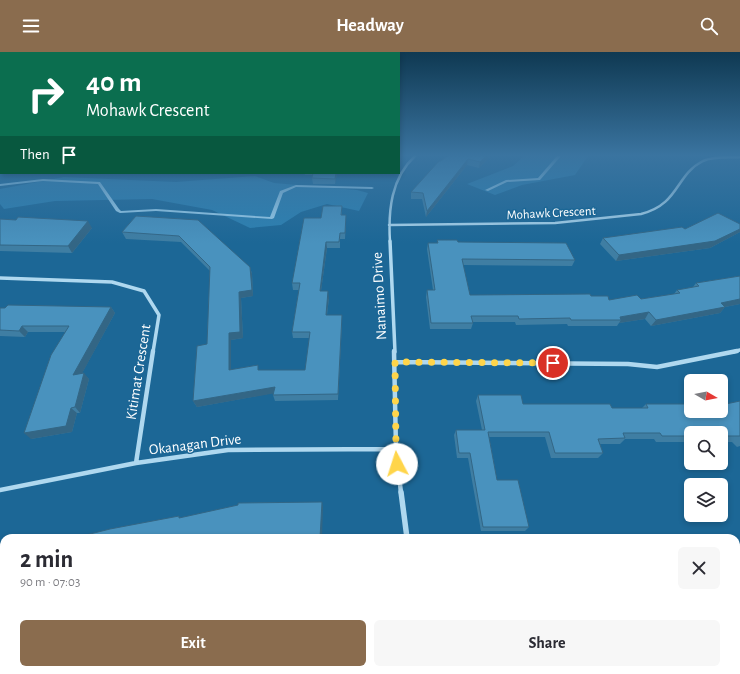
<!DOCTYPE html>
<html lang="en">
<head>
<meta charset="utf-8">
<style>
	body { margin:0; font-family:"Alegreya Sans",sans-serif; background:#f7f7f7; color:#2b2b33; height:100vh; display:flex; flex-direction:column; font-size:15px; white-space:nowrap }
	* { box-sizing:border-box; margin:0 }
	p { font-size:13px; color:#7c7c81 }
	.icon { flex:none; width:22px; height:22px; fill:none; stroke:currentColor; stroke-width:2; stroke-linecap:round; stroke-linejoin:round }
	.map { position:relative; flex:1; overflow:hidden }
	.panel { position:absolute; left:0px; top:482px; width:740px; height:140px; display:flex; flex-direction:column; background:#fff; border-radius:12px 12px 0 0; box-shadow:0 2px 6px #0003 }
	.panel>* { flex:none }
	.banner { position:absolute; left:0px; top:0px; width:400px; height:122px; box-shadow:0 2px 6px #0003; background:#0b6e4f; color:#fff; overflow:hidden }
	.needle { width:26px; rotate:99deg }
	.fabs { position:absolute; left:684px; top:322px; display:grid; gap:8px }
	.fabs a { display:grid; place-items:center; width:44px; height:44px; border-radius:6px; background:#fff; box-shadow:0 2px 6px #0003; font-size:20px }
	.pin { position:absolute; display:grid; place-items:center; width:34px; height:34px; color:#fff; margin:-17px; border:2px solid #fff; border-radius:50%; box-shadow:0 1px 4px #0007 }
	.me { position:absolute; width:44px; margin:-22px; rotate:355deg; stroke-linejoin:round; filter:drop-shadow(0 0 3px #0008) }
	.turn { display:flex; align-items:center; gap:14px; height:84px; padding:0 20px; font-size:18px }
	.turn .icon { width:52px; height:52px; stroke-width:2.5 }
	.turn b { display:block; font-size:28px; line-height:34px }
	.then { display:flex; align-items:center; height:38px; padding:0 20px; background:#0003; gap:8px; font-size:15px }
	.round { display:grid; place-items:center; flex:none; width:42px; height:42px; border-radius:6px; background:#f7f7f7 }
	.summary { display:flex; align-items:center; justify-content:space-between; height:68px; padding:0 20px }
	h1 { font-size:24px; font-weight:700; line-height:30px }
	.action { display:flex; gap:8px; margin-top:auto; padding:8px 20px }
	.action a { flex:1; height:46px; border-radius:6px; background:#8a6c4e; color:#fff; font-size:16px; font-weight:700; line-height:46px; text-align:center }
	.action a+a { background:#f7f7f7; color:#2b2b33 }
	header { display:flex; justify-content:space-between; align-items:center; height:52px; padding:0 20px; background:#8a6c4e; color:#fff; font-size:18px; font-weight:700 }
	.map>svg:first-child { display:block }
	.green { fill:#2c81b2 }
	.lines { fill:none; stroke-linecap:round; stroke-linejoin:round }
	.stream { fill:#a3d5f1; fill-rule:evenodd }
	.street-far3 { stroke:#afd8ef; stroke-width:2.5 }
	.street-far2 { stroke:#afd8ef; stroke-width:3.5 }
	.street-far1 { stroke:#afd8ef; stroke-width:4.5 }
	.street { stroke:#afd8ef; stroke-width:5.5 }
	.wall { fill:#3f7ea3 }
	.shaded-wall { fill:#336685 }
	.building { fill:#4992be; stroke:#336685 }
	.route { stroke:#ffd54a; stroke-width:7; stroke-dasharray:0 12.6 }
	.labels { text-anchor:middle; stroke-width:3; stroke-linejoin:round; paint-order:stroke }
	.far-street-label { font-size:13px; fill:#fff; stroke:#1c6796 }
	.street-label { font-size:15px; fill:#fff; stroke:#1c6796 }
</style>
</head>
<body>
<header><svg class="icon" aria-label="menu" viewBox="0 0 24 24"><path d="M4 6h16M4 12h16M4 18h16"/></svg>Headway<svg class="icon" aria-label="search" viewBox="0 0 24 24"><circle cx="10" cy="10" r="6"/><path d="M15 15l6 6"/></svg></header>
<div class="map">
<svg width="740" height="622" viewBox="0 0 740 622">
	<rect width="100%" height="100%" fill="#1c6796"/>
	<path class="green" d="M524,104h64l-13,19 -53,10 -27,10 -28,-11 46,-18z
		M255,124l19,7 83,7 11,3 -9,18 -32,-7 -26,8 -20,13 -31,3 -38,-18 -60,-11 -97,2 -51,8 -4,-5v-15l64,-12 112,5z"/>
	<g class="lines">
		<path class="stream" d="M557,104h4l-21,24 -33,2 -19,9 -3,-1 21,-10 32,-2z
			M43,127l57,3 19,27 2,2 35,-2 114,8 10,-26 16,-6 76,2 2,1 -2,1 -76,-2 -13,6 -9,25 -2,1 -116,-8 -36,2 -4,-2 -18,-27 -55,-3 -43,5v-2z"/>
		<path class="street-far3" d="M389,173l166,-2 86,-9c39,-10 34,-39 62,-53 11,-5 25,-3 37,-4
			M390,190c-2,-31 1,-64 25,-86"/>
		<path class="street-far2" d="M390,189l5,111
			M0,226l112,4 32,9 15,24 -6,37
			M733,300l7,-2"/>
		<path class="street-far1" d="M394,299l2,98 5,44
			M395,310l233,2 29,3 80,-16
			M136,411l17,-112
			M0,438l136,-27 92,-13 168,-1"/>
		<path class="street" d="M401,440l6,46
			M423,618l1,4"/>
	</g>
	<path class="wall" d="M491,104l-12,12 -12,-3 -41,52 -4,-18h-11v-7l30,-31z
		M304,121h33l-2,11h-22l-1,-6 1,-3h-8z
		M342,154v9l4,6 -1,18h-5v9h-13l-6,43 8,7 -2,17 15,7 -4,78 -63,1 -2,-6v-2l-76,14 -4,-6 14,-57 3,-73 -29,-29 -55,-3 -4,-7 14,-16 114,51 2,7 1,22 -12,2 2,40 -12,2v29l28,1h46l5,-32h-17l-1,-6 7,-42h-6l-1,-7 29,-65z
		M0,167l92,9 -20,25 -72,-2z
		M740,172v8l-30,16 -94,13 -16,-17 3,-6z
		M437,188l21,2 117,18 -3,6 -109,-1 7,30 121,1 18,4 32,-1 33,-5 3,-4 16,-3 3,-4 44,-7v28l-15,3 -5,6 -69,13 -6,-7 -26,4 -2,3h-49l-1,-2 -51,1 -1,-3h-42v1l-2,6h-41l-4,-32 1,-7h6l-6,-41 1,-6h9z
		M111,255l4,6 -33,60 7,6 -9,34h-3l-5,19 -41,7 34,-107h-37l-3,5 -25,-1v-28z
		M478,343l45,9 89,4h30l4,-4 45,7h30l19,-10v45l-3,1 -5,-5h-11v-9h-30v9h-35l-2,-3h-29l-5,5h-20l3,9 -5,5h-47l-6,-21h-56l8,43 32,47 -4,4h-44l-13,-73h-11l-3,-23 2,-5h26l-6,-29z
		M491,618h79l-13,4h-65z"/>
	<path class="shaded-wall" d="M486,104h5l-12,12 1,-6z
		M468,107l-1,6 -41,52 1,-6z
		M0,111h1v6h-1z
		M336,121h1l-2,11v-5z
		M346,163v6l-1,18v-6z
		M88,169l4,7 -20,25 -4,-7z
		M740,177v3l-30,16 -94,13 3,-6z
		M326,190l1,6 -7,50v-7z
		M250,215l2,7 1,22 -12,2 2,40 -12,2v36l-2,-6v-37l10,-41z
		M328,239l1,7 -3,23v-6z
		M740,247v5l-15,3 -5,6 -69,13 5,-6 65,-17z
		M111,255l4,6 -37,68 -5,-6z
		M649,260l-4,7 -26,4 2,-3 -1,-3z
		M342,263v7l-4,78v-6z
		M22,274l6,6 -3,5 -6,-6z
		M84,321l5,6 -9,34 -5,-6z
		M275,335l1,6 -79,14 -4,-6z
		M71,356l6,5 -5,19 -41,7 -7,-6z
		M322,450l1,5 -1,31h-2z
		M4,549v5l-4,1v-5z
		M141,618h6v4h-7z"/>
	<path class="building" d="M0,104h1v7h-1z
		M447,104h39l-6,6 -12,-3 -41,52 -4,-18 -12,-1 28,-31h2z
		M313,121h23l-1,6 -23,-1z
		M323,154h19l-1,9h5l-1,18h-5l-1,9h-13l-6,49h8l-2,24h16l-4,79 -65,1 2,-8 -82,14 4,-55 10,-2 3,-77 -31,-31 -57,-4 14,-16 62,4 52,47 2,23 -13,2 1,40 -11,1v37l29,-5v5h47l5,-38h-18l8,-49h-8l12,-65h17z
		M718,161l22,11v5l-25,12 -96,14 -16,-17 79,-11 3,2z
		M18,165l70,4 -20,25 -68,-1v-26l16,1z
		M437,188h20l1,2 108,1 9,17 -113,-1 8,36 120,-1 1,2h17l1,4 28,-5 4,4 39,-6 -3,-3 22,-4 -3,-3 44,-7v23l-19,4 4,4 -69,13 -7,-8 -29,5 1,3h-50l-1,-2 -51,1 -1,-3h-47l2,7h-42l-4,-33h8l-7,-47h10z
		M8,253l103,2 -38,68 11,-2 -9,34 -4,1 -5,18 -42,7 27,-78 18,-29h-47l-3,5 -19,-1v-22h5z
		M478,343h43l2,9h87l2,4h36l-2,-4h44l1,2v5h30v-6l19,-4v35h-19v-3h-30v3h-29l-2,-3h-37l2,5 -27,1 5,14h-48l-6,-21h-61l9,48h21l11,47h-46l-13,-74h-11l-3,-23h29z
		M322,450l-2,36h-246l36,-9 69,-13v2l59,-13v-2z
		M740,496v45l-4,1v-45z
		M4,499v50l-4,1v-50z
		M108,618h33l-1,4h-33z
		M287,618h56v4h-56z
		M495,618h75l-13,4h-61z"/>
	<linearGradient id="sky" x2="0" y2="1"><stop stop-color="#0f3952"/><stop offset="0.54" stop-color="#3a74a0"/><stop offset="1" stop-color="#3a74a0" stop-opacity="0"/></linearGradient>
	<rect width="740" height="191" fill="url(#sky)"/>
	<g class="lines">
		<path class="route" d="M397,412l-1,-15 -1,-87 158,1"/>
	</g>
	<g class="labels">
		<g class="far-street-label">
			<text transform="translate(551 160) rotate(-3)" y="5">Mohawk Crescent</text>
		</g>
		<g class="street-label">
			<text transform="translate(379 244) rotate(-93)" y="5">Nanaimo Drive</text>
			<text transform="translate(138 320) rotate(-81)" y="5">Kitimat Crescent</text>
			<text transform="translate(195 392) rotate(-7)" y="5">Okanagan Drive</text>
		</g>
	</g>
</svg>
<div class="fabs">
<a><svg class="needle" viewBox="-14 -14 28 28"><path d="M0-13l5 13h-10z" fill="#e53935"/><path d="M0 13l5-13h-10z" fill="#7c7c81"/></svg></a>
<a><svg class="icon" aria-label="search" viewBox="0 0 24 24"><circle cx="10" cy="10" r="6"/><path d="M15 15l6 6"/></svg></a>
<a><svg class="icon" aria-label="layers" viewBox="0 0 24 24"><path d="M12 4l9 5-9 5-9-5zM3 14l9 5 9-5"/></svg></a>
</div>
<div class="pin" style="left:553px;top:311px;background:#d93025"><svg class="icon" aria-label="arrive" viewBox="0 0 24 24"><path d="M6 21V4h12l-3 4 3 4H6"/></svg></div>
<svg class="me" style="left:397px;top:412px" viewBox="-20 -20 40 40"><circle r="19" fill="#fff"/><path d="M0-13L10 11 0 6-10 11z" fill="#ffd54a"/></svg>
<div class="banner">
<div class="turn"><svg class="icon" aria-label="right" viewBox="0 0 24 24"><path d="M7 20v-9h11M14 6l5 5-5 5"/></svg><div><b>40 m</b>Mohawk Crescent</div></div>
<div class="then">Then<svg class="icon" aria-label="arrive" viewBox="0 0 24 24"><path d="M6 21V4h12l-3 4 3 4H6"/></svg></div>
</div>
<section class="panel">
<div class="summary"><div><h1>2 min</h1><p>90 m · 07:03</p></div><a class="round"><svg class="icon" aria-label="close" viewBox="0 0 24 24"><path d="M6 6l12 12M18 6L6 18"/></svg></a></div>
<div class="action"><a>Exit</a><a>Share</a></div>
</section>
</div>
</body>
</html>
